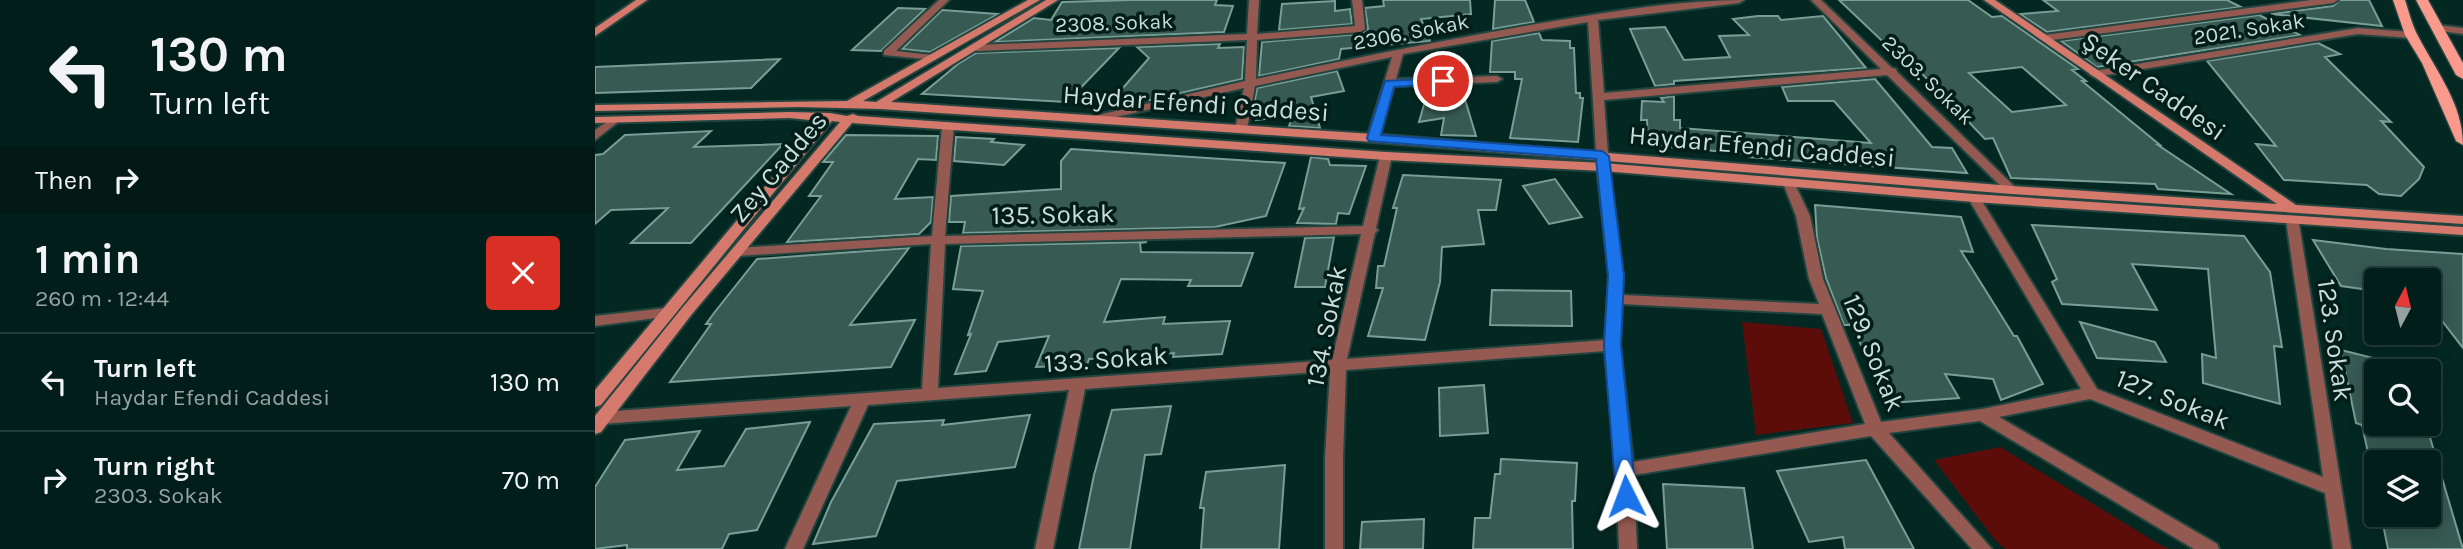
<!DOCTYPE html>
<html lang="en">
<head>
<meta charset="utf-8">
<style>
	body { margin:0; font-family:Karla,sans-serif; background:#102b27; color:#f1f3f6; height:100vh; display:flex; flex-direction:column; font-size:26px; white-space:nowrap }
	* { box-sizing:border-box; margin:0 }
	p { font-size:23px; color:#96a2a2 }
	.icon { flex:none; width:38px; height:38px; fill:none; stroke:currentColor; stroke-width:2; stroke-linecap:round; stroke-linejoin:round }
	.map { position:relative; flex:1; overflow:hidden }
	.drawer { display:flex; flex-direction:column; background:#021e1a; width:595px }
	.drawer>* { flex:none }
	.hud { background:#021e1a; color:#f1f3f6; overflow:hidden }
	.needle { width:46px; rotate:7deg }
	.buttons { position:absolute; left:1769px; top:268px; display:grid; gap:14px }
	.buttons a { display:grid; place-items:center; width:77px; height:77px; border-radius:7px; background:#021e1a; box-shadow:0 4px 18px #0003,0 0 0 2px #233c39; font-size:35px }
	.pin { position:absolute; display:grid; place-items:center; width:60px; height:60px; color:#fff; margin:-30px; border:4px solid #fff; border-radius:50%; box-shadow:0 2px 7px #0007 }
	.me { position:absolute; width:77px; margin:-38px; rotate:357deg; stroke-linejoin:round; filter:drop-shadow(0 0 5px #0008) }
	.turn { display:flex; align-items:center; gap:24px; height:147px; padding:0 35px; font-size:32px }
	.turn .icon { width:91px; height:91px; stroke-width:2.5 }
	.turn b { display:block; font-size:49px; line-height:60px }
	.then { display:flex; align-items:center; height:66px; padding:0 35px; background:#0003; gap:14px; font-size:26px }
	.round { display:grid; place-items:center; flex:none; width:74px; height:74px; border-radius:7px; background:#102b27 }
	.head { display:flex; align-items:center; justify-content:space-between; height:119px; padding:0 35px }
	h1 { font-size:42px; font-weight:700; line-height:52px }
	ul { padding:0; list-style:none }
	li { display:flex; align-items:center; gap:21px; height:98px; padding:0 35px; border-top:2px solid #233c39 }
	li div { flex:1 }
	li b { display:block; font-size:26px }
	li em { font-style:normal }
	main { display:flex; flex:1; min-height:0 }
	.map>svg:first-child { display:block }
	.green { fill:#5c0d0a }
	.building { fill:#375a53; stroke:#789e96; stroke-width:2; fill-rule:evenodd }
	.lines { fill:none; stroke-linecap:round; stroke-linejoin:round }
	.street-casing { stroke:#23453f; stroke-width:4 }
	.secondary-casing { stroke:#23453f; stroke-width:4 }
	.primary-casing { stroke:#23453f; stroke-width:3 }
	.street { fill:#945a52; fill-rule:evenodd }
	.secondary { fill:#d6796d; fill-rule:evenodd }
	.primary { fill:#fa9a8d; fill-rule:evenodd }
	.route { fill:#1a73e8; stroke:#114b97; stroke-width:2 }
	.labels { text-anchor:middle; stroke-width:7; stroke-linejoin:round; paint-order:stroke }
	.far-street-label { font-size:21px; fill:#caddd9; stroke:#031d19 }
	.street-label { font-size:26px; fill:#caddd9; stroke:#031d19 }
</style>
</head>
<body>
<main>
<section class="drawer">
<div class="hud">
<div class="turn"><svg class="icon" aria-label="left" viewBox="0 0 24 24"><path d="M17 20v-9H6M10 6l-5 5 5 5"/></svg><div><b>130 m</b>Turn left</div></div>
<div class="then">Then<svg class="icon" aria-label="right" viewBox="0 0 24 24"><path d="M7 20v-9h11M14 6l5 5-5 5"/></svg></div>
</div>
<div class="head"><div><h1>1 min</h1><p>260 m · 12:44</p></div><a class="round" style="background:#d93025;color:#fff"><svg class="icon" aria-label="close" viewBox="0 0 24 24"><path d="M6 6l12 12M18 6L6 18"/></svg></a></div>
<ul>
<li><svg class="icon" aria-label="left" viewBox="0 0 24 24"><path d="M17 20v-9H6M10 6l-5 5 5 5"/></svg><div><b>Turn left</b><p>Haydar Efendi Caddesi</p></div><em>130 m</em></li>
<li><svg class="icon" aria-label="right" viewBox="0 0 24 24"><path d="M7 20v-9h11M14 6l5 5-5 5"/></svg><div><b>Turn right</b><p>2303. Sokak</p></div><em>70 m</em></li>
</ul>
</section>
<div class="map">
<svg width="1868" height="549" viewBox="0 0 1868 549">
	<rect width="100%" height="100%" fill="#032822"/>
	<path class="green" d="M1147,322l79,7 32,94 -97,12z
		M1405,447l157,96 12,6h-164l-10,-9 -61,-80z"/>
	<path class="building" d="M537,0h85l-2,5 18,1 -9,26 -229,10 39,-24 17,2 11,-18z
		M788,0h87l1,14 -50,5 9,22 -89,8 -2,10 -80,17 3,-34 99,-8 7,-5 -3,-21 19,-2z
		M900,0h30l9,22 -41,7z
		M1244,0h129l24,17 10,-1 76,53 -6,1 14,11h-4l78,64h-2l73,49 -73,-5 -3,-5 -144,-6 -18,-40 -8,1 -81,-84 -6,1zM1427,67l44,38 -54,7 -43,-39z
		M1448,0h184l14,7 -194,25 -27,-18 38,-3z
		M1745,0h29l13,26 -111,-12 62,-8z
		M740,1v10l15,-2 2,15 -73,6 3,-26z
		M303,8l27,1 -44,42 -29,-1z
		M347,10l56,4 -68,38 -28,-3z
		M1664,15l41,20 -203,32 -36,-26z
		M1163,16h20l3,4 42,-4 43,52 -192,13v3l-19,2 -25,-57 35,-2 19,33 46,-3 -11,-21 30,-1 -16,-16z
		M944,33l3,7 28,1v7h4l2,45h4v5h3l-5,44 -68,-4 12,-59h-7v-7h-25l2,-31z
		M1723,43l22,11 -15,3 66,65 -10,-1 43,46 -5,12 -18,17 -22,-2 -12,-9 -83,-5 -28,-36 20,2 -69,-85z
		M625,44l-2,4 26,-1 -2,32 -92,21 -41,4 40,-46 -12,-11z
		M524,48l-52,54 -145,-8 36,-30 18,-11z
		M843,56h14l6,19h-26z
		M185,59l-29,29 -156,5v-26z
		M742,71l7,20 -33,6 9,31 -31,-2 4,-10 -37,4 -2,-15 3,-17z
		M1280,79l57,68 20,1 15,25 -218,-16v-3l-101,-9 -1,-25h-6l1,-19 22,1 -3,-4 13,-2v24h6v8l191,15 -37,-42h-46l-6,-14z
		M866,86l15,50 -35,-1 3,-17 -25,4 10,-35z
		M116,131l-17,16 89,-3 -92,99h-60l37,-35 -57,2 -16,14v-69l8,-1 22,-19z
		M251,135l92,1 -2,24 -18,-1 -23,40 38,-2 -2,25 -12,12 -132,8 34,-46h-12l24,-34h-10z
		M361,137l38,2 -3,3 33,3 -20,20 -50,-4z
		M476,149l60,4 154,10 -19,53 -51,11 -252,6 2,-11h-16l2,-26 110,-7v-28z
		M716,157l17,2 2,6 36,1 -17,48 -11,-1 -2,11 -39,-1 7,-15 -5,1z
		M808,175l98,5 -5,30h-18l6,34 -42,3 -2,35 -15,58 -57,-4 15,-48h-7l2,-22h6l13,-58h-4z
		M960,179l27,38 -33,7 -26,-38z
		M1220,205l146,12 12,35 -12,-1 53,85h3l26,48 -42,16 -8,-21 -48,-5 14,24 -69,5 -39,-78h-7l-18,-47 -9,-40z
		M1437,225l212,11 26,36 12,75 -8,-1 6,58 -77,-21 -1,-29 14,4 -8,-89 -76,-5 25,46 -95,-6 -10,-22 5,-3z
		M739,237l-9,50h-30l10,-49z
		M1718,240l73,9 77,5v94l-34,-44v-24h-52v11l-36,-5z
		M552,242l-7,1 1,9 112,1 -12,33h-53l3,-6 -70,-1 -17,43 61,-5 -2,7 67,-3 -8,33 -49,3 1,-4 -85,6 -2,6 -51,2 13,-31 -51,6 -12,29 -31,3 16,-40 -3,1 15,-44 -30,-2 8,-43z
		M314,248l-59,77 65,-5 -24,47 -221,15 41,-58h-5l8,-11 43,-54z
		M897,290l79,1 1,35 -82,-1z
		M1485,322l75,20 11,20 -69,-4z
		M1746,350l36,9v65h49l37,125h-75l-7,-35h48v-52h-59l-8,-37 -6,-2z
		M889,385l4,48 -48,3 -1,-48z
		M576,406l-10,48 -16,1 -15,94h-51l15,-74 18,-65z
		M435,415l-15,52 -118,14 -21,55 -63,8 18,-42 43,-78 70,-4 -2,5z
		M215,422l-53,108 -28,4 -7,15h-95v-4l-32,4v-62l30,-47 75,-9 -23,39 47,-4 22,-37z
		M906,459l76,4 -2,38h-3l1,48h-100l2,-31h15l5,-44h5z
		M1271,460l48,89h-69l-2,-12 -34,5 -32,-71z
		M690,465l-6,84h-78l3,-41h-4l6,-36z
		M1068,484l81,4 9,61h-86z
		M829,519l-1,30h-63l2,-27z"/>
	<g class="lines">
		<g class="street-casing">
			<path id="street" d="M344,0h10l-53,51 36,4 4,1v4l-52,-5v-4z
				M654,0h10l-2,34 98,-8 -3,-26h10l3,29 -5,3 -103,8 -1,39c99,-21 198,-41 298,-58 62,-10 126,-21 190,-21l-5,3 -141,17 6,73 277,-24 -70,-69h10l71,68 4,1 1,3 121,118 -6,4 -4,-1 -121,-118 -283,25 5,67 14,109 -1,19 197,9 -10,-25 -13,-63 -13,-33 6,-4 4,1 17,36 13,63 58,143 101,-13 99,-20 -113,-191 6,-4 6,4 117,191 226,88 -37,-257 7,-4 5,1 53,332h-18l-8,-56 -235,-94 -91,18 218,127 2,5h-25l-214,-128 -91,12 103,116h-20l-101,-113 -237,39 3,74h-18l-3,-79 -11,-119 -259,19 -3,88v91h-18v-91l5,-87 -245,18 -32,160h-18l34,-159 -201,15 -65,144h-18l66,-143 -249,18 -6,-2 -1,-6 7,-4 320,-23 9,-145 -194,12 -7,-4 7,-4 195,-12 10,-111 6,-3 6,3 -9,111 418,-10 17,-70 2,-3h8l2,3 -16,72 2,2 -3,3 -28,126 258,-19 4,-64 -12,-109 -9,-145 -185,32 -7,25 101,-3 5,3 -5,3 -103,4 -15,52 -6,4 -6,-4 25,-81 -137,29 -8,43 -6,3 -6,-3 9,-41 -150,34 -6,-3 6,-3 151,-35 2,-41 -270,11 -5,-3 5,-3 270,-11zM766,234l-29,126 -394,28 7,-144zM1027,304l200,10 43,110 -232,38 -13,-117z
				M1716,0h27l-5,3 -289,38 -5,-3 5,-3z
				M1842,25l26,3v6l-30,-4v-4z
				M1763,28l53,4 5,3 -5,3 -53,-4 -264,43 -5,-3 5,-3z
				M19,117l4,1v4l-23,18v-10z
				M71,308l5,2 2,3 -2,3 -76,10v-10z"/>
		</g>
		<g class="secondary-casing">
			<path id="secondary" d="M41,0h11l-52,36v-8z
				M433,0h12l-177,101 13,1 170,-102h12l-167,102 482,32 639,52 265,18 -293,-204h11l301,205 167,11v8l-451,-30 -639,-52 -493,-33 -81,-2 -204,4v-6l252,-4z
				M194,112l41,1 17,3 6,-2 5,2 528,36 217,11 371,31 489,33v8l-489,-33 -371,-31 -217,-11 -534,-37 -160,191 -91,118 -6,2v-18l87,-108 158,-186 -8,-1 -231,284 -6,2v-17l225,-269 -31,-3 -194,5v-6z"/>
		</g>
		<g class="primary-casing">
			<path id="primary" d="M1798,0h12c4,12 7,25 13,36 18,35 45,68 45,109l-7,-4 -34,-78 -17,-28z
				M1821,0h12l35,63v16l-7,-4z"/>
		</g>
		<use href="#street" class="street"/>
		<use href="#secondary" class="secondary"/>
		<use href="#primary" class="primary"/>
	</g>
	<path class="route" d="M848,78l6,3 -1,3 -54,3 -13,48 221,16 7,5 15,120 -3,69 15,151 -3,6 -7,2 -7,-2 -3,-6 -12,-151 4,-69 -12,-117 -227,-18 -2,-3 18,-57z"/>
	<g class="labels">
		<g class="far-street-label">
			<text transform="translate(519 23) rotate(-2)" y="7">2308. Sokak</text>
			<text transform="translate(1654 29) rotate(-9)" y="7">2021. Sokak</text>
			<text transform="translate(816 32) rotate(-11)" y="7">2306. Sokak</text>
			<text transform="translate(1333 80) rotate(44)" y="7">2303. Sokak</text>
		</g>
		<g class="street-label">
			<text transform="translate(1559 86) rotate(35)" y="9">Şeker Caddesi</text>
			<text transform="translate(601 103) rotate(4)" y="9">Haydar Efendi Caddesi</text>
			<text transform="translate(1167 146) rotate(5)" y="9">Haydar Efendi Caddesi</text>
			<text transform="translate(183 167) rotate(-50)" y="9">Zey Caddes</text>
			<text transform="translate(458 214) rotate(-1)" y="9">135. Sokak</text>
			<text transform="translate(731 326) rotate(-79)" y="9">134. Sokak</text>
			<text transform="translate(1740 340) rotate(82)" y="9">123. Sokak</text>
			<text transform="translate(1279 353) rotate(68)" y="9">129. Sokak</text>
			<text transform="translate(511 359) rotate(-4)" y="9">133. Sokak</text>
			<text transform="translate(1578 399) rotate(22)" y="9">127. Sokak</text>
		</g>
	</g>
</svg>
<div class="buttons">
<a><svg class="needle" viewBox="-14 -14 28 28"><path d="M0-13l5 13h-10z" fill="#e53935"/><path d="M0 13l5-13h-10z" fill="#96a2a2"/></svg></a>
<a><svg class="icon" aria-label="search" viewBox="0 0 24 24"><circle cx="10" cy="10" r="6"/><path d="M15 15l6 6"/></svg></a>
<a><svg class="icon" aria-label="layers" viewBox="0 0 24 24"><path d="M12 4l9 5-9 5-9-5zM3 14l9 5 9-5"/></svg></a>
</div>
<div class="pin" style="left:848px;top:81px;background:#d93025"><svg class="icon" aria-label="arrive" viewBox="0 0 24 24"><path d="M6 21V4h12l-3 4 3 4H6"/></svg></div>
<svg class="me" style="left:1031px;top:496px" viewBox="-20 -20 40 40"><path d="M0-17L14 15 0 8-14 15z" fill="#1a73e8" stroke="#fff" stroke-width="4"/></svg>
</div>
</main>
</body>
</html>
